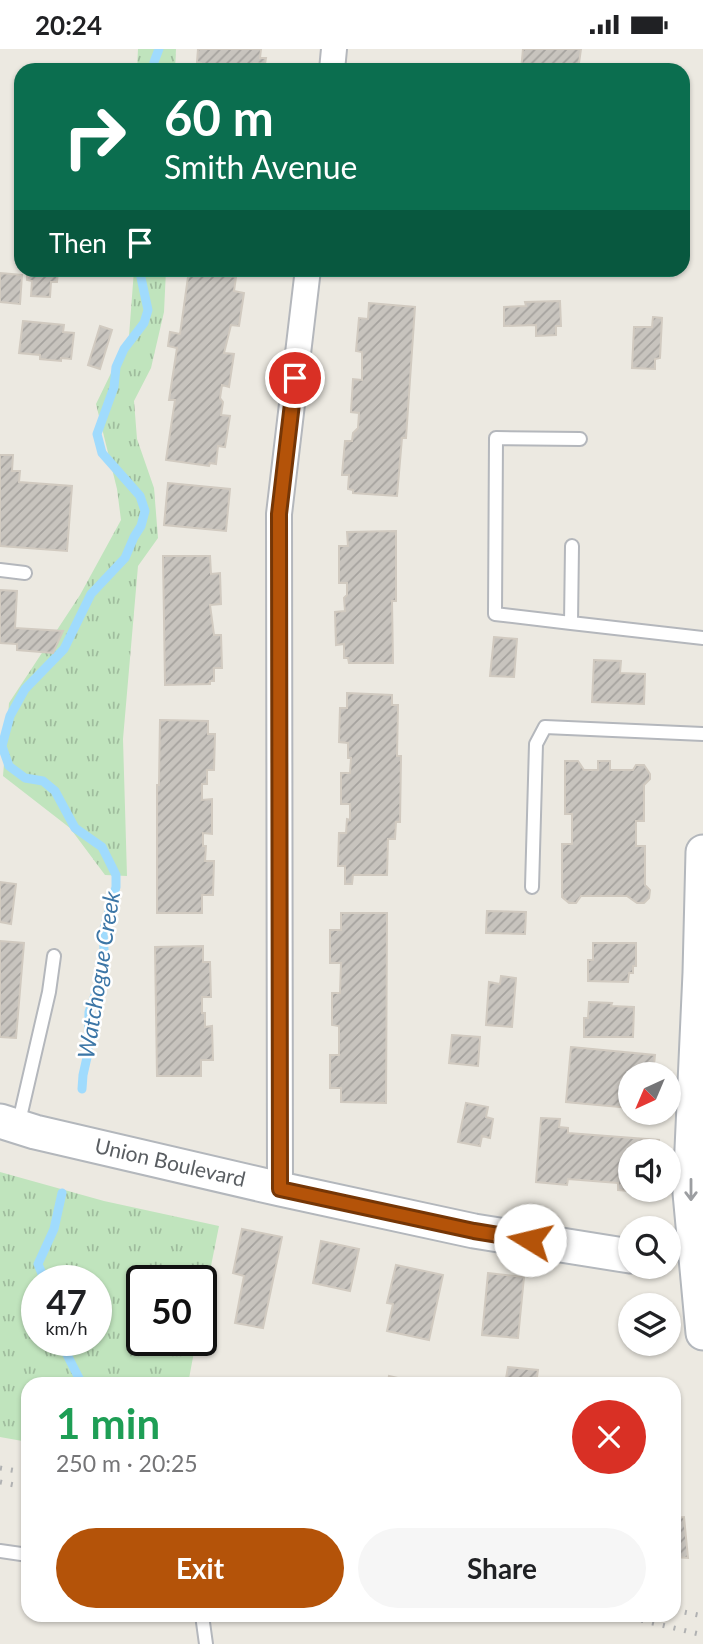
<!DOCTYPE html>
<html lang="en">
<head>
<meta charset="utf-8">
<style>
	body { margin:0; font-family:Lato,sans-serif; background:#f6f6f6; color:#202124; height:100vh; display:flex; flex-direction:column; font-size:26px; white-space:nowrap }
	* { box-sizing:border-box; margin:0 }
	p { font-size:23px; color:#757577 }
	.icon { flex:none; width:38px; height:38px; fill:none; stroke:currentColor; stroke-width:2; stroke-linecap:round; stroke-linejoin:round }
	.map { position:relative; flex:1; overflow:hidden }
	.side { position:absolute; left:21px; top:1328px; width:660px; height:245px; display:flex; flex-direction:column; background:#fff; border-radius:21px; box-shadow:0 2px 5px #0004 }
	.side>* { flex:none }
	.hud { position:absolute; left:14px; top:14px; width:676px; height:214px; border-radius:21px; box-shadow:0 2px 5px #0004; background:#0b6e4f; color:#fff; overflow:hidden }
	.needle { width:46px; rotate:224deg }
	.tools { position:absolute; left:618px; top:1013px; display:grid; gap:14px }
	.tools a { display:grid; place-items:center; width:63px; height:63px; border-radius:50%; background:#fff; box-shadow:0 2px 5px #0004; font-size:35px }
	.speed { position:absolute; left:21px; top:1216px; display:flex; gap:14px; font-size:35px; font-weight:700; text-align:center }
	.speed>* { display:grid; place-content:center; width:91px; height:91px; border-radius:50%; background:#fff; box-shadow:0 2px 5px #0004; line-height:1 }
	.speed small { font-size:18px; font-weight:400 }
	.speed .limit { border:4px solid #111; border-radius:10px; background:#fff; color:#111 }
	.pin { position:absolute; display:grid; place-items:center; width:60px; height:60px; color:#fff; margin:-30px; border:4px solid #fff; border-radius:50%; box-shadow:0 2px 7px #0007 }
	.me { position:absolute; width:77px; margin:-38px; rotate:279deg; stroke-linejoin:round; filter:drop-shadow(0 0 5px #0008) }
	.turn { display:flex; align-items:center; gap:24px; height:147px; padding:0 35px; font-size:32px }
	.turn .icon { width:91px; height:91px; stroke-width:2.5 }
	.turn b { display:block; font-size:49px; line-height:60px }
	.then { display:flex; align-items:center; height:66px; padding:0 35px; background:#0003; gap:14px; font-size:26px }
	.round { display:grid; place-items:center; flex:none; width:74px; height:74px; border-radius:37px; background:#f6f6f6 }
	.summary { display:flex; align-items:center; justify-content:space-between; height:119px; padding:0 35px }
	h1 { font-size:42px; font-weight:700; line-height:52px; color:#1e9e55 }
	.primary-button { display:flex; gap:14px; margin-top:auto; padding:14px 35px }
	.primary-button a { flex:1; height:80px; border-radius:42px; background:#b45309; color:#fff; font-size:28px; font-weight:700; line-height:80px; text-align:center }
	.primary-button a+a { background:#f6f6f6; color:#202124 }
	.status { display:flex; justify-content:space-between; align-items:center; height:49px; padding:0 35px; background:#fff; direction:ltr }
	.status svg { height:19px; fill:currentColor }
	.map>svg:first-child { display:block }
	.grass { fill:url(#grass-tufts); fill-rule:evenodd }
	.lines { fill:none; stroke-linecap:round; stroke-linejoin:round }
	.stream { stroke:#a0dbfd; stroke-width:9 }
	.building { fill:url(#building-hatch); stroke:#d1cac0; stroke-width:2 }
	.service-casing { stroke:#b4b7bc; stroke-width:16 }
	.minor-casing { stroke:#b4b7bc; stroke-width:28 }
	.secondary-casing { stroke:#b3b7bc; stroke-width:37 }
	.service { stroke:#fff; stroke-width:12 }
	.minor { stroke:#fff; stroke-width:24 }
	.secondary { stroke:#fff; stroke-width:33 }
	.rail { stroke:#b0b1b2; stroke-width:5; stroke-dasharray:2 9; stroke-linecap:butt }
	.oneway { stroke:#9c9ea1 }
	.route-casing { stroke:#753606; stroke-width:18 }
	.route { stroke:#b45309; stroke-width:12 }
	.labels { text-anchor:middle; stroke-width:5; stroke-linejoin:round; paint-order:stroke }
	.street-label { font-size:21px; fill:#5a5e62; stroke:#fff }
	.water-label { font-size:23px; font-style:italic; fill:#3c76a6; stroke:#fff }
</style>
</head>
<body>
<div class="status"><b>20:24</b><svg viewBox="0 0 49 12"><path d="M0 12V9h3v3zM5 12V6h3v6zM10 12V3h3v9zM15 12V0h3v12zM26 1h20v11H26zM47 4h2v5h-2z"/></svg></div>
<div class="map">
<svg width="703" height="1595" viewBox="0 0 703 1595">
	<defs>
		<pattern id="grass-tufts" width="24" height="20" patternUnits="userSpaceOnUse" patternTransform="scale(1.75)"><rect width="24" height="20" fill="#c0e4bd"/><path d="M3 7l-1-3M5 7V3M7 7l1-3M15 17l-1-3M17 17v-4M19 17l1-3" fill="none" stroke="#9fbc9d"/></pattern>
		<pattern id="building-hatch" width="6" height="6" patternUnits="userSpaceOnUse" patternTransform="scale(1.75)"><rect width="6" height="6" fill="#c8c4be"/><path d="M-1 1l2-2M0 6l6-6M5 7l2-2" fill="none" stroke="#a5a29e"/></pattern>
	</defs>
	<rect width="100%" height="100%" fill="#ece9e1"/>
	<path class="grass" d="M138,0h38l-1,21h-38z
		M134,221h32l-2,42 -13,56 -17,33 3,38 17,49 4,50 -20,28 -15,173 4,137 -22,-1 -35,-47 -67,-52 6,-73 71,-108 41,-75 -4,-31 -21,-85 33,-68z
		M0,1123l104,29 115,25 -18,90v-35h-59v60h54l-8,43h-160v58l-28,-5zM37,1232h59v60h-59z"/>
	<g class="lines">
		<path class="stream" d="M154,21v-8l5,-13
			M82,1040l1,-14 5,-22 1,-41 16,-45 -2,-35 13,-45v-12l-14,-28 -27,-19 -20,-37 -12,-10 -18,-3 -16,-12 -7,-20 8,-30 15,-27 39,-40 27,-55 34,-36 9,-21 7,-11 4,-15 -5,-15 -38,-43 -5,-19 17,-47 2,-20 8,-18 20,-26 4,-13 -8,-37 1,-4
			M45,1232l-7,-17 16,-35 8,-36
			M60,1292l22,43"/>
	</g>
	<path class="building" d="M198,0h63l-1,9h6l-1,6 -11,-1 -4,7 -50,-1 1,-6 -4,-1z
		M523,0h58l-3,21h-57z
		M24,220h49v4l-15,-1 -1,10h-6l-1,15 -19,-1 1,-15 -5,-1v-8z
		M189,221l47,7 -2,14 10,2 -5,33 -8,-1 -7,28 10,1 -5,33 -7,-2 -2,13 3,4 -2,13 9,1 -5,31 -7,-1 -2,18 -6,-1 -1,3 -43,-6 9,-60h-6l8,-52 -9,-2 2,-14 10,2z
		M0,224l22,2 -2,29 -20,-2z
		M560,252l1,25h-5v9l-20,1v-11l-32,1v-19l22,-1 -1,-4z
		M369,254l46,4 -9,131h-4l-5,58 -44,-3v-3l-5,-1 1,-14h-7l3,-34h7l1,-8 5,-5 1,-15 -8,-1 2,-33 9,1v-28l-6,-1 3,-33 9,1z
		M653,268l9,1 -2,40 -5,1v10l-23,-1 2,-41h18z
		M23,272l41,4 -1,7 11,1 -3,26 -10,-1v3l-21,-2v-4l-21,-2z
		M100,277l12,4 -12,39 -12,-4z
		M0,406h13l-1,16h8l-1,11 53,4 -5,65 -67,-5z
		M168,434l62,6 -4,42 -62,-6z
		M396,482v70h-4l1,62h-44l-1,-5h-4v-14l-8,1 -1,-33 10,-1 -1,-13 3,-3v-12h-8v-37h9l-1,-14z
		M163,507h47l1,18 9,-1 1,31 -11,1 4,30h7l1,33h-8v13h-4v3l-45,1z
		M0,541l17,1 -2,37 48,3 -10,22 -36,-3v-6l-17,-1z
		M494,588l23,2 -3,38 -24,-1z
		M594,611l27,1 -1,12 25,1 -1,30 -52,-2z
		M347,644l45,2v10h6l-1,51h4l-1,66h-4l-1,17h-7l-1,36h-34l-1,9h-7v-18h-7l1,-33h7l1,-14 3,1v-16h-9v-31h9l1,-15h-3v-15l-9,-1 1,-34h7z
		M160,671l48,1v13h7l-1,36h-7v14h-5v16l10,-1v35l-9,-1v13h3l-1,15h9l-1,34h-11v18h-45v-128h2z
		M565,712h13l6,9h14v-9h12v9h23l3,-5h8l6,9v5l-6,6v36h-8v25h9v39l5,5 -1,8 -5,5h-7l-10,-7h-46l-5,7h-7l-7,-6v-53h10v-30h-7z
		M0,833l16,2 -5,40 -11,-2z
		M487,862l39,1 -1,22 -39,-1z
		M341,864h46l-1,190 -45,-1v-14h-11v-33h9v-29l-7,-1v-32h8l1,-30h-11v-33h11z
		M0,892l24,2 -8,95 -16,-1z
		M593,894h43v23h-3v7h-4l-1,9 -40,-1v-21h5z
		M203,897v16h7l1,35h-9v16h3v14l7,-1 1,34h-12v16h-44l-2,-129z
		M501,927l15,2 -4,49 -26,-2 3,-43 11,2z
		M589,953l23,1 -1,3 23,1 -1,30h-49v-19h4z
		M452,986l28,2 -2,29 -29,-3z
		M571,998l84,8 -2,20h-23v33l-64,-6z
		M466,1054l22,4 -2,10 7,2 -3,19 -8,-2 -2,10 -22,-4z
		M541,1069l19,1 -1,8 9,1v5l91,7 -1,11h-28v39h25l-1,3 -36,-3v-7l-50,-4 -1,6 -31,-3z
		M242,1180l40,8 -19,91 -28,-5 9,-47 -11,-3z
		M321,1192l38,8 -9,42 -37,-8z
		M396,1216l47,10 -14,65 -42,-9 6,-27 -6,-1z
		M488,1224l36,4 -6,61 -36,-3z
		M508,1318l30,3 -2,14h-31z
		M389,1327l27,6v2h-29z
		M684,1468l4,41 -14,-1v-39z"/>
	<g class="lines">
		<g class="service-casing">
			<path id="service" d="M572,497l-1,77 132,15
				M0,521l25,3
				M571,574l-76,-9 1,-176 84,1
				M532,838l4,-143 9,-17 158,7
				M18,1077l31,-134 5,-36
				M0,1502l28,4
				M202,1566l4,29"/>
		</g>
		<g class="minor-casing">
			<path id="minor" d="M332,21l2,-21
				M280,1140l-1,-675 29,-245"/>
		</g>
		<g class="secondary-casing">
			<path id="secondary" d="M703,803l-3,121 -10,220 13,140
				M0,1072l35,11 245,57 194,42 156,25"/>
		</g>
		<use href="#service" class="service"/>
		<use href="#minor" class="minor"/>
		<use href="#secondary" class="secondary"/>
		<path class="rail" d="M0,1419l28,5
			M0,1433l28,6
			M674,1561l29,6
			M620,1566l83,20"/>
	</g>
	<defs><path id="oneway-shaft" d="M-6 0H5M1.5-3L5.5 0L1.5 3" fill="none" stroke-width="1.6" stroke-linecap="round" stroke-linejoin="round" transform="scale(1.75)"/></defs>
	<use class="oneway" href="#oneway-shaft" transform="translate(691 1141) rotate(90)"/>
	<g class="lines">
		<g class="route-casing">
			<path id="route" d="M295,329l-16,136 1,675 194,42 56,9"/>
		</g>
		<use href="#route" class="route"/>
	</g>
	<g class="labels">
		<g class="street-label">
			<text transform="translate(170 1114) rotate(13)" y="7">Union Boulevard</text>
		</g>
		<g class="water-label">
			<text transform="translate(99 926) rotate(-81)" y="8">Watchogue Creek</text>
		</g>
	</g>
</svg>
<div class="tools">
<a><svg class="needle" viewBox="-14 -14 28 28"><path d="M0-13l5 13h-10z" fill="#e53935"/><path d="M0 13l5-13h-10z" fill="#757577"/></svg></a>
<a><svg class="icon" aria-label="sound" viewBox="0 0 24 24"><path d="M4 9h4l5-4v14l-5-4H4zM17 9q2 3 0 6"/></svg></a>
<a><svg class="icon" aria-label="search" viewBox="0 0 24 24"><circle cx="10" cy="10" r="6"/><path d="M15 15l6 6"/></svg></a>
<a><svg class="icon" aria-label="layers" viewBox="0 0 24 24"><path d="M12 4l9 5-9 5-9-5zM3 14l9 5 9-5"/></svg></a>
</div>
<div class="speed"><div>47<small>km/h</small></div><div class="limit">50</div></div>
<div class="pin" style="left:295px;top:329px;background:#d93025"><svg class="icon" aria-label="arrive" viewBox="0 0 24 24"><path d="M6 21V4h12l-3 4 3 4H6"/></svg></div>
<svg class="me" style="left:530px;top:1191px" viewBox="-20 -20 40 40"><circle r="19" fill="#fff"/><path d="M0-13L10 11 0 6-10 11z" fill="#b45309"/></svg>
<div class="hud">
<div class="turn"><svg class="icon" aria-label="right" viewBox="0 0 24 24"><path d="M7 20v-9h11M14 6l5 5-5 5"/></svg><div><b>60 m</b>Smith Avenue</div></div>
<div class="then">Then<svg class="icon" aria-label="arrive" viewBox="0 0 24 24"><path d="M6 21V4h12l-3 4 3 4H6"/></svg></div>
</div>
<section class="side">
<div class="summary"><div><h1>1 min</h1><p>250 m · 20:25</p></div><a class="round" style="background:#d93025;color:#fff"><svg class="icon" aria-label="close" viewBox="0 0 24 24"><path d="M6 6l12 12M18 6L6 18"/></svg></a></div>
<div class="primary-button"><a>Exit</a><a>Share</a></div>
</section>
</div>
</body>
</html>
